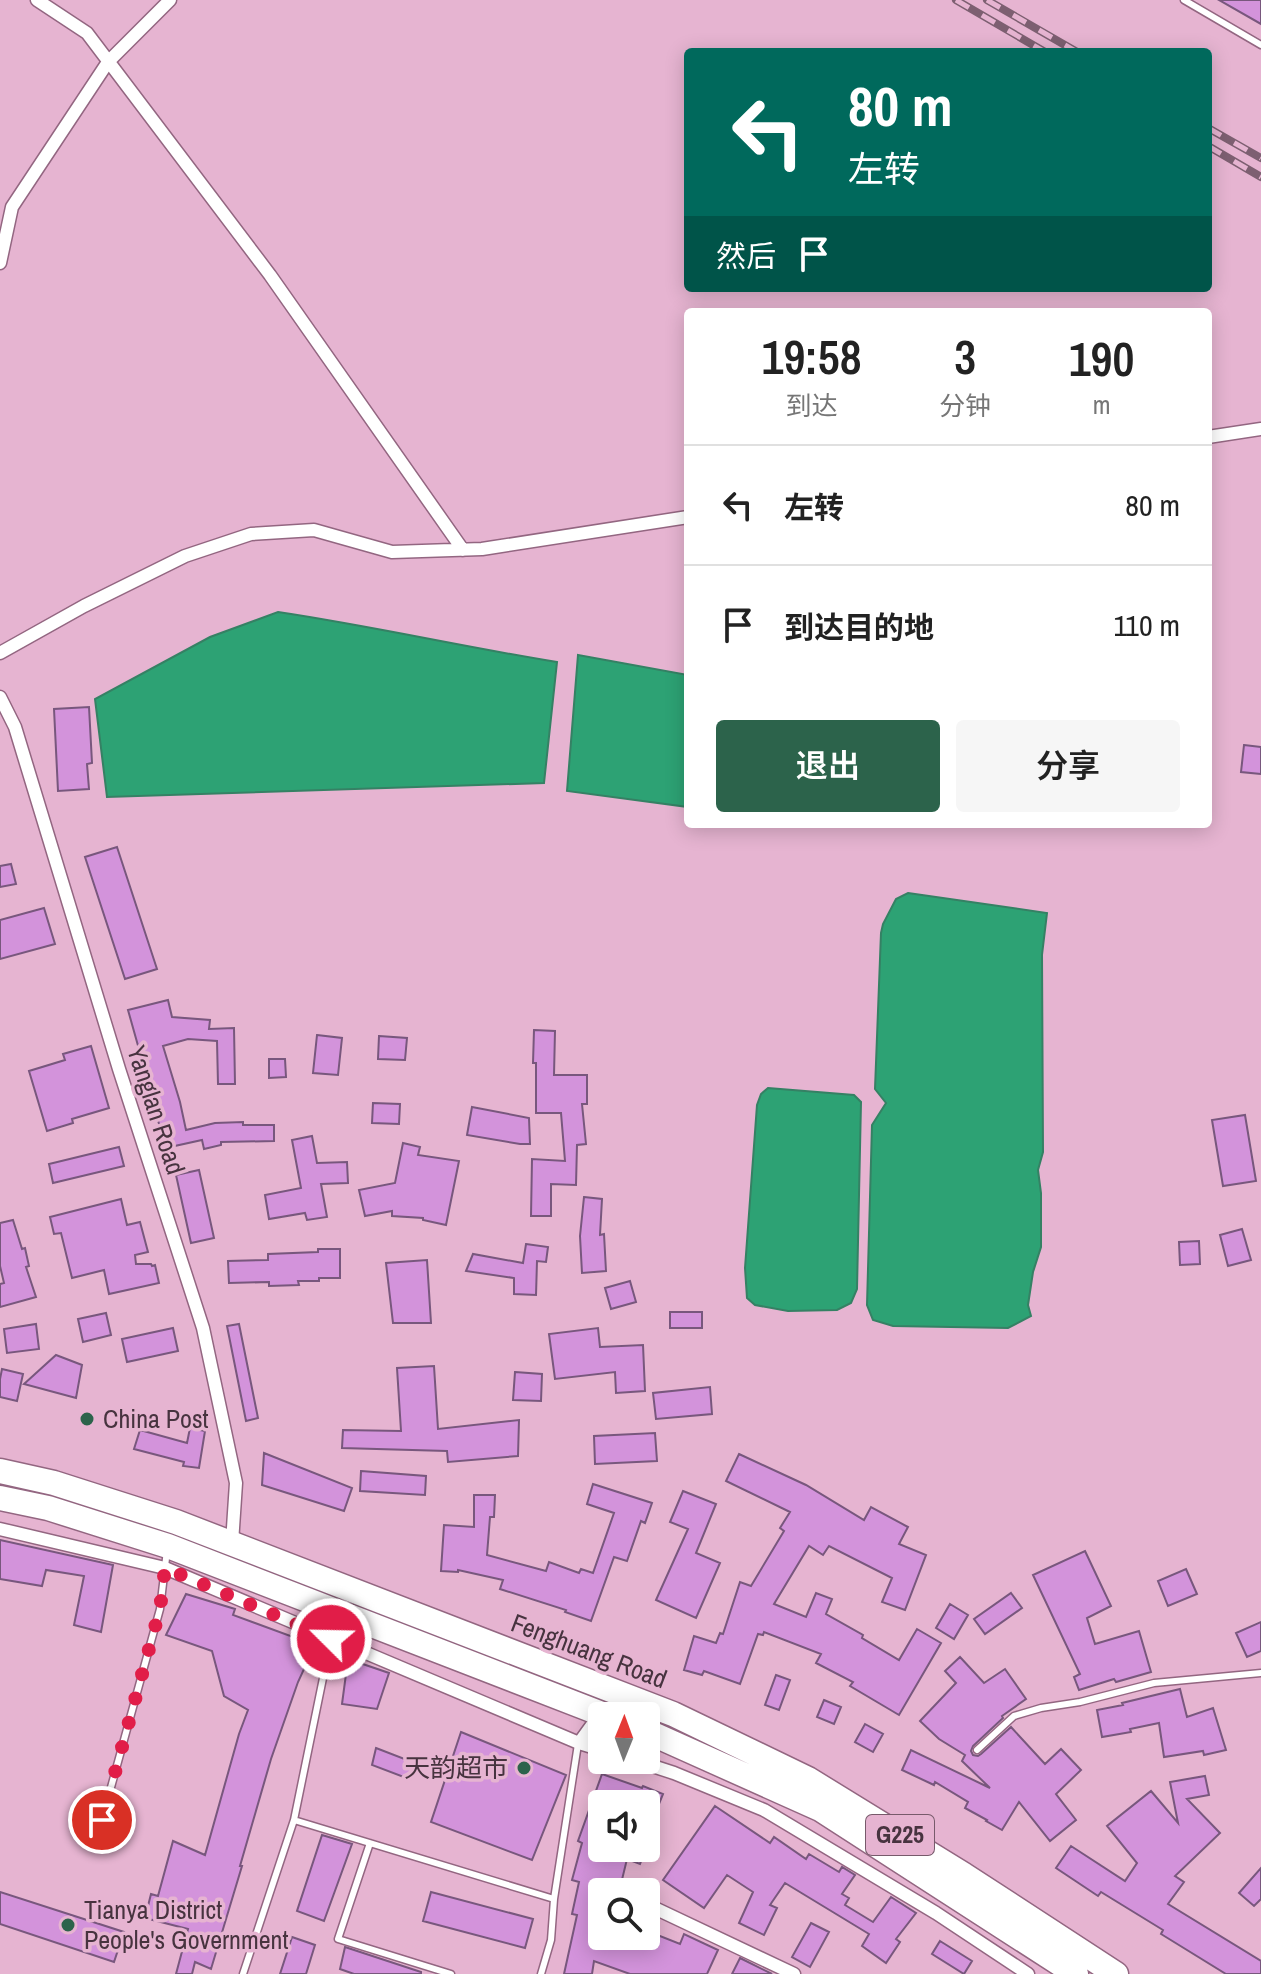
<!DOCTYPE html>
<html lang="zh">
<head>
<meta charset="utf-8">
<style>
	body { margin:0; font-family:"Archivo Narrow","Noto Sans SC",sans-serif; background:#f6f6f6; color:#222; height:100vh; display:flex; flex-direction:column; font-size:30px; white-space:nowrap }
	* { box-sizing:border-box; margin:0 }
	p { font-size:26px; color:#767676 }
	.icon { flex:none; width:44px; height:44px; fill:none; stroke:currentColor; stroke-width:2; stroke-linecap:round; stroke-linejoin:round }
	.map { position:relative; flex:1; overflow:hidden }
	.panel { position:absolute; left:684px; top:308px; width:528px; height:520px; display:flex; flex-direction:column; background:#fff; border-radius:8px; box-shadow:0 4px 20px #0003 }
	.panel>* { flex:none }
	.top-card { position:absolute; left:684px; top:48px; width:528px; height:244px; border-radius:8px; box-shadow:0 4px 20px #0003; background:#00695c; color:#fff; overflow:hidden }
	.needle { width:52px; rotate:1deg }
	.buttons { position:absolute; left:588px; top:1702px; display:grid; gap:16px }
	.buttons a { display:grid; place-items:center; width:72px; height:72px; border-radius:8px; background:#fff; box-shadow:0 4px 20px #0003; font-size:40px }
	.pin { position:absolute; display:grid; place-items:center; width:68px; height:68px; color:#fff; margin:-34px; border:4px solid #fff; border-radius:50%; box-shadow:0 2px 8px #0007 }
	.me { position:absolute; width:88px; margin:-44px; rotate:293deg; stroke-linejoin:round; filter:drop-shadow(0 0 6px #0008) }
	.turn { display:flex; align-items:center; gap:28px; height:168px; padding:0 32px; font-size:36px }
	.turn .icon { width:104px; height:104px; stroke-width:2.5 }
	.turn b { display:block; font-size:56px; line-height:68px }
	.then { display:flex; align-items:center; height:76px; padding:0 32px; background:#0003; gap:16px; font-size:30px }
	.eta { display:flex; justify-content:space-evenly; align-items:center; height:136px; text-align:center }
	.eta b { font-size:48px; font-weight:600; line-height:56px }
	.cta { display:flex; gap:16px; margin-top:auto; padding:16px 32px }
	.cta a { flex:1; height:92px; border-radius:8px; background:#2c634b; color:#fff; font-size:32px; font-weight:600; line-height:92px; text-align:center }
	.cta a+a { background:#f6f6f6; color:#222 }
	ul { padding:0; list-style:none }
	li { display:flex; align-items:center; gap:24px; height:120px; padding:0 32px; border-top:2px solid #e0e0e0 }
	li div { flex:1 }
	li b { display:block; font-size:30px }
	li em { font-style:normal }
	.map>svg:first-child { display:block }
	.water { fill:#2da274; stroke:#358164; stroke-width:2 }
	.building { fill:#d393db; stroke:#78577d; stroke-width:2 }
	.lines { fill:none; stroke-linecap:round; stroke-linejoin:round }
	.lane-casing { stroke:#936681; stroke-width:9 }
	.street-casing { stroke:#936681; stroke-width:15 }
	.highway-casing { stroke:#936681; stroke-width:27 }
	.lane { stroke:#fff; stroke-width:6 }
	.street { stroke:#fff; stroke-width:12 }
	.highway { stroke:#fff; stroke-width:24 }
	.rail-casing { stroke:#7d5f71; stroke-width:8 }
	.rail { stroke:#e6b4d1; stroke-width:5; stroke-dasharray:15; stroke-linecap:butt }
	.route { stroke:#e11d48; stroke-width:14; stroke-dasharray:0 25.2 }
	.poi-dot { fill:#2c634b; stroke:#e6b4d1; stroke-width:3 }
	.labels { text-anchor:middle; stroke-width:7; stroke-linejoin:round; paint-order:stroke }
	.shield { fill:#e6b4d1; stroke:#775a6b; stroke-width:2 }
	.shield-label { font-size:24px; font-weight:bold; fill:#47333f }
	.street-label { font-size:26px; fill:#47333f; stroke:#e6b4d1 }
	.poi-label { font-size:26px; fill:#47333f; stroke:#e6b4d1; text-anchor:start }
</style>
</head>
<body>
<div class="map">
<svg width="1261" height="1974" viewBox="0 0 1261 1974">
	<rect width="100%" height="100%" fill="#e6b4d1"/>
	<path class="water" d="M278,612c94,14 186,35 279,50l-13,121 -437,14 -12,-98 115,-62z
		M578,655l110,20v132l-121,-16z
		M908,893l139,20 -5,42 1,197 -5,18 3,23v54l-8,25 -5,33 3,11 -23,12 -115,-2 -20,-6 -6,-15 5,-180 14,-22 -11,-14 6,-156 2,-9 13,-25z
		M768,1088l86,7 7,7 -4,187 -6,14 -14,7 -49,1 -33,-6 -8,-7 -2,-30 12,-163 4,-11z"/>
	<path class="building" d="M1219,0h42v24z
		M89,707l3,56 -5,1 2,25 -31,2 -4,-82z
		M1244,745l17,2v27l-20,-2z
		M117,847l40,122 -32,10 -40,-122z
		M11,864l5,20 -16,3v-21z
		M44,908l11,36 -55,15v-39z
		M168,1000l4,17 38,3 -1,9 25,-1 1,56h-17l-1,-43 -29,-2 -25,7 17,56 6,28 29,-7 28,-1v3h31v16l-53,1v3l-17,4 -2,-9 -41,9 -5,-22h4l-18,-59 2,-1 -16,-57z
		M534,1030l21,1 -1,44h33v29h-5l4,40 -9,1 -1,40 -25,-1v32h-20l1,-57 33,2 -4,-48h-25v-50h-3z
		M317,1035l25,3 -4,37 -25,-2z
		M379,1036l28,2 -2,22 -27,-1z
		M91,1046l18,62 -37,11 1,4 -26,8 -18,-60 36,-11 -2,-6z
		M269,1059h16l1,18 -17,1z
		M373,1103l27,1 -1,20 -27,-1z
		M472,1107l57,11 1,26h-10l-53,-9z
		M1245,1115l11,66 -33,5 -11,-66z
		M312,1136l5,27 30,-1 1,21 -27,1 6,33 -20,3 -2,-7 -36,6 -4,-24 36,-7 -9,-48z
		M403,1143l17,4 -2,8 41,6 -13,64 -23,-5v-2l-31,-2v-5l-27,5 -6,-26 36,-7z
		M119,1147l5,19 -71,17 -4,-19z
		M199,1170l15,68 -23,5 -15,-68z
		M584,1197l18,2 -2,36 4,-1 2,37 -24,2 -2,-37z
		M121,1199l6,26 13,-3 8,30 -13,3 1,9h15l1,2 3,-1 4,18 -50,11 -5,-24 -32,8 -11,-45 -7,1 -4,-17z
		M13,1220l9,29 3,-1 4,18 -3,1 10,30 -36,10v-23l4,-1 -4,-17v-43z
		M1242,1229l9,31 -23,6 -8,-31z
		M1199,1241l1,23 -20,1 -1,-23z
		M526,1244l22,3 -2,15 -9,-1 -1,34 -22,-1v-16l-48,-7 7,-17 50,9z
		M318,1249h22v29h-21v3h-21l1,4 -30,1v-4l-40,1 -1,-22 40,-1v-6l50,-2z
		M427,1260l4,63h-38l-7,-60z
		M630,1281l6,21 -25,7 -6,-21z
		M670,1312h32v16h-32z
		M106,1313l5,22 -28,7 -5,-23z
		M36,1324l3,25 -32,4 -3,-24z
		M239,1324l19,94 -12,3 -19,-95z
		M173,1328l5,23 -51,11 -5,-23z
		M598,1328l2,19 43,-2 2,46 -29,2 -1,-21 -60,7 -6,-45z
		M56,1355l26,10 -6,33 -52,-14z
		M434,1366l4,63 81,-9 -1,36 -70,6 -1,-11 -105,-3 1,-18 58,1 -4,-63z
		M2,1369l21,5 -6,27 -17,-4v-18z
		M515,1372l27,2 -1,27 -28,-1z
		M710,1387l2,27 -56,5 -3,-26z
		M190,1428l15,3 -6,37 -16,-2 1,-4 -50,-13 6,-19 47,13z
		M655,1433l2,28 -62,3 -1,-28z
		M264,1453l88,35 -8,23 -82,-26z
		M739,1454l67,31 58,35 7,-13 37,20 -9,17 27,11 -21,55 -23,-8 10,-24 -63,-32 -6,9 -14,-9 -35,58 32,13 10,-24 16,6 -6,15 37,21 -1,3 37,22 18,-31 24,14 -42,72 -49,-29 3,-4 -37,-19 5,-9 -57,-22 -1,3 -5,-1 -18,50 -36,-13 -2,4 -18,-5 10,-34 22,7 4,-10 3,1 17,-52 11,4 33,-55 -4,-3 10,-16 -64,-31z
		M361,1471l65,5 -1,19 -65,-4z
		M593,1484l59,19 -7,20 -4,-2 -14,40 -13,-4 -23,64 -26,-9 1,-2 -66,-21 3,-9 -45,-10v2l-17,-1 3,-46 30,2v-32h21l-1,22h-4l-3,38 59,16 3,-9 30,11 2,-4 12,4 21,-60 -27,-9z
		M683,1491l33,13 -20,49 24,10 -24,55 -40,-18 32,-71 -18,-7z
		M0,1540l113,25 -12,67 -27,-7 10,-49 -38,-6 -4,16 -42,-7z
		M1085,1551l26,55 -24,12 8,26 44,-13 12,41 -35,10 -2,-3 -35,11 -5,-13 6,-3 -47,-99z
		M1186,1569l11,25 -29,12 -10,-25z
		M1011,1593l11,15 -37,26 -11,-15z
		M186,1594l49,15 -2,6 82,30 -17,37 -27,77 -31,107h2l-31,103 -16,-7 -3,12h-16l12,-45 -43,-11 6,-24 7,2 15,-55 32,14 34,-121 9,-24 -24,-14 -12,-45 -46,-16z
		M950,1604l18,11 -14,24 -18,-11z
		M1261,1622v29l-14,6 -11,-24z
		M960,1657l24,26 21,-14 21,30 -24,17 1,2 -30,28 -2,5 2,4 5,1 3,-2 30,-27 34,37 16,-15 20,21 -25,24 20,26 -26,21 -31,-39 -17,28 -16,-9 1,-1 -22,-12 3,-6 -33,-20 -1,3 -32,-15 9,-20 79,38 -28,-27 3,-6 -26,-16 -19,-18 36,-38 -11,-12z
		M348,1659l41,14 -12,36 -35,-5z
		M776,1675l14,5 -11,30 -14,-5z
		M1180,1689l7,28 26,-9 13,42 -22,5 -1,-4 -39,6 -5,-34 -29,6 1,3 -29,5 -5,-27 26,-5 -1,-2z
		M824,1700l17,7 -7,17 -17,-7z
		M865,1724l18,10 -10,18 -18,-10z
		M461,1732l105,43 -34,85 -101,-38z
		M376,1748l39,15 -6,16 -37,-14z
		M602,1774l40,14 1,-2 20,8 -17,42v-32h-44v44h44l-6,16 -13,-5 -8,33 -17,-5v49h58l20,8 4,-10 34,16 -11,24h-77l-36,-13 -2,13h-28l13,-59 -5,-1 7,-32 -7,-2 10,-37 -4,-2z
		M1205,1776l4,19 -22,4 33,34 -45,43 9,6 -16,22 93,57v13h-35l-65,-40 2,-4 -62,-38 -3,4 -42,-28 15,-22 54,35 12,-18 -30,-37 44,-35 27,32 -8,-41z
		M715,1806l55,37 4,-6 32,22 3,-5 30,18 3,-5 13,8 -13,19 7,4 -4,7 28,17 18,-25 25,16 -20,26 4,3 -14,21 -24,-17 7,-12 -84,-51 -15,22 7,3 -13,27 -25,-12 14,-31 -26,-17 -23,33 -41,-28z
		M322,1835l30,9 -28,77 -27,-10z
		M1261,1868v31l-7,7 -15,-13z
		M0,1892l124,40 -10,30 -114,-38z
		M431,1892l102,27 -8,29 -102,-27z
		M811,1923l18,9 -19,35 -18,-10z
		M292,1937l23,8 -9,29h-26z
		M940,1941l32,20 -8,13 -32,-20z
		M345,1947l76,25v2h-67l-14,-5z
		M740,1958l32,16h-40z"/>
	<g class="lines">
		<g class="lane-casing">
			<path id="lane" d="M1184,0l77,45
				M977,1750l37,-34 27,-8 39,-6 74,-19 107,-10
				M102,1820l58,-211 7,-59
				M294,1820l260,79 24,-155
				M370,1843l-32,96 113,35
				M243,1974l51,-154 37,-181
				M541,1974l10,-34 3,-41"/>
		</g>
		<g class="street-casing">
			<path id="street" d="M37,0l50,33 183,242 193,275
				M0,263l12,-56 96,-145 62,-62
				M1208,437l53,-8
				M0,653l84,-47 101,-50 66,-22 63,-4 78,22 90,-3 206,-32
				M0,697l15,30 104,342 84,259 33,155 -4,60
				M0,1529l165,39 414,175 21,-29
				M579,1743l23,7
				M634,1760l40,13 90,37 172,103 92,61
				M646,1904l148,70"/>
		</g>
		<g class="highway-casing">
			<path id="highway" d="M0,1471l54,12 122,39 497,192 135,65 156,96 152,99
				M0,1498l48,10 120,38 439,170
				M646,1731l174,78 256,165"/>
		</g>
		<use href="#lane" class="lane"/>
		<use href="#street" class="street"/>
		<use href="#highway" class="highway"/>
		<g class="rail-casing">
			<path id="rail" d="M956,0l89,52
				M987,0l90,52
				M1208,128l53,30
				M1208,146l53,31"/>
		</g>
		<use href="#rail" class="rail"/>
	</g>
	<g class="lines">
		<path class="route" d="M102,1820l58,-211 5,-41 166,71"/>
	</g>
	<g class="poi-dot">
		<circle cx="87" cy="1419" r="8"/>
		<circle cx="524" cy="1768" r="8"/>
		<circle cx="68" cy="1925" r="8"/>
	</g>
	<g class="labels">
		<rect class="shield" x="866" y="1815" width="68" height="40" rx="6"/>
		<g class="shield-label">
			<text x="900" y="1843">G225</text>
		</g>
		<g class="street-label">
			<text transform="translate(156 1110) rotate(72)" y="9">Yanglan Road</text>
			<text transform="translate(589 1651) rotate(21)" y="9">Fenghuang Road</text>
		</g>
		<g class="poi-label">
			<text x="103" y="1428">China Post</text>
			<text x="508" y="1777" text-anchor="end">天韵超市</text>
			<text x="84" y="1919">Tianya District<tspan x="84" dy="30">People's Government</tspan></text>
		</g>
	</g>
</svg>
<div class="buttons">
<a><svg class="needle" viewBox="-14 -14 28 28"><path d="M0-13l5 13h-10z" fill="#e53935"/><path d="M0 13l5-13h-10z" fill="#767676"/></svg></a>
<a><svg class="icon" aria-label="sound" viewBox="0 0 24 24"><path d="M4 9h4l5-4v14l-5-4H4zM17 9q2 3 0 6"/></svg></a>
<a><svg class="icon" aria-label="search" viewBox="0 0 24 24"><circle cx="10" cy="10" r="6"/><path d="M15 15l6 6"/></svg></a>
</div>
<div class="pin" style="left:102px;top:1820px;background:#d93025"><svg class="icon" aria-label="arrive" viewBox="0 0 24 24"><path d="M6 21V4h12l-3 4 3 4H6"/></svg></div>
<svg class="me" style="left:331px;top:1639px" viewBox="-20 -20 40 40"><circle r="17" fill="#e11d48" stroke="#fff" stroke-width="3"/><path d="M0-11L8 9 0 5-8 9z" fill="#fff"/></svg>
<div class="top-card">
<div class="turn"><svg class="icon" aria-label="left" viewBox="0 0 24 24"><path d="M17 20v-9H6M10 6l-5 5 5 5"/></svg><div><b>80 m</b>左转</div></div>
<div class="then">然后<svg class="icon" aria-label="arrive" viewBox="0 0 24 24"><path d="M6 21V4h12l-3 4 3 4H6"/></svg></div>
</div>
<section class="panel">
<div class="eta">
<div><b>19:58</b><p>到达</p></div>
<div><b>3</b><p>分钟</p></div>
<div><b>190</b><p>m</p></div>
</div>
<ul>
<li><svg class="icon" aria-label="left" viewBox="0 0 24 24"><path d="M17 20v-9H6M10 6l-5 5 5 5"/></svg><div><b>左转</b></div><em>80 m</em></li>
<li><svg class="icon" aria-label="arrive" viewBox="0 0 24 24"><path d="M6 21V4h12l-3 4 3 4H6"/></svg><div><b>到达目的地</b></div><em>110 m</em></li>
</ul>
<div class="cta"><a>退出</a><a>分享</a></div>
</section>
</div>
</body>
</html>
